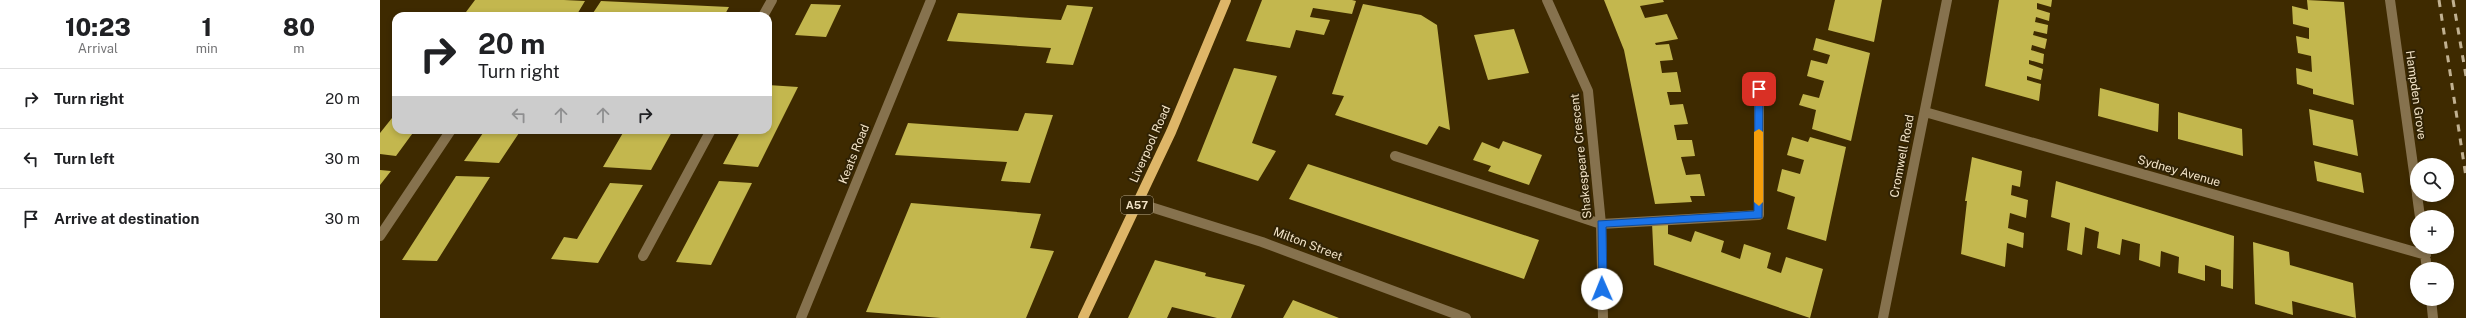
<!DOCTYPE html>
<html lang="en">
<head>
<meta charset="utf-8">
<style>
	body { margin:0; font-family:"Public Sans",sans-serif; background:#f6f6f6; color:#202124; height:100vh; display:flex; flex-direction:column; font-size:15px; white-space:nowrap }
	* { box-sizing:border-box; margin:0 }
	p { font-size:13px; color:#757577 }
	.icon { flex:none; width:22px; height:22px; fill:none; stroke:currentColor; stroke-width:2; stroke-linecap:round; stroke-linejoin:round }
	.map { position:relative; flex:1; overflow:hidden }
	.panel { display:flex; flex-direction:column; background:#fff; width:380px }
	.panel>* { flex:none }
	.hud { position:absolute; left:12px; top:12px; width:380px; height:122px; border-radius:12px; box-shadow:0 2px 6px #0003; background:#fff; color:#202124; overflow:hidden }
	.tools { position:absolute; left:2030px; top:158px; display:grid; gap:8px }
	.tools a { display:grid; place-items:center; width:44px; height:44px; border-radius:50%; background:#fff; box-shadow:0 2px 6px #0003; font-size:20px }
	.pin { position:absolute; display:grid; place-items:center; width:34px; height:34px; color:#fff; margin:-17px; border-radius:8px; box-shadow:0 2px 6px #0006 }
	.me { position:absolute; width:44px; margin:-22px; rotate:359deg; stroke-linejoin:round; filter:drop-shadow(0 0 3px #0008) }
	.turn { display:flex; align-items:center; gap:14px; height:84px; padding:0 20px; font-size:18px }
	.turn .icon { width:52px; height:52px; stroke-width:2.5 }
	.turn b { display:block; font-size:28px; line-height:34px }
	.lanes { display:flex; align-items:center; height:38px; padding:0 20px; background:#0003; justify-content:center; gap:20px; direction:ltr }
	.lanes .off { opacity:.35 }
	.eta { display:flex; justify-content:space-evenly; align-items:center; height:68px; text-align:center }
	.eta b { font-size:24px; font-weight:800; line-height:28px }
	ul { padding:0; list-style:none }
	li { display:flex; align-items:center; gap:12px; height:60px; padding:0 20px; border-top:1px solid #e0e0e0 }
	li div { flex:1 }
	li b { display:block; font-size:15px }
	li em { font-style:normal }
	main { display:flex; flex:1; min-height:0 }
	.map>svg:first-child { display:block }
	.building { fill:#c3b74e }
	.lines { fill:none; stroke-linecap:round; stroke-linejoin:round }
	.minor { stroke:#86724e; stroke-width:10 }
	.major { stroke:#deb668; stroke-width:10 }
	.rail { stroke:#c1b191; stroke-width:3; stroke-dasharray:7 7; stroke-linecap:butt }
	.route { fill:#1a73e8; stroke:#114b97 }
	.slow { fill:#f59e0b }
	.labels { text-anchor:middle; stroke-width:4; stroke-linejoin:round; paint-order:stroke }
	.shield { fill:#302204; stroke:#b8a98c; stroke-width:1 }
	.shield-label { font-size:11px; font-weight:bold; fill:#f2e3c7 }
	.street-label { font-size:12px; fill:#f2e3c7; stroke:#302204 }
</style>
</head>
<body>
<main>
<section class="panel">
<div class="eta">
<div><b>10:23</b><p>Arrival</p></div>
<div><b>1</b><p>min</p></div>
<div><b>80</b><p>m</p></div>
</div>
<ul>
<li><svg class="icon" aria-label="right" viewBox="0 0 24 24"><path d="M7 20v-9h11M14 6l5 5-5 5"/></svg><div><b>Turn right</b></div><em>20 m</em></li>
<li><svg class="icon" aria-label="left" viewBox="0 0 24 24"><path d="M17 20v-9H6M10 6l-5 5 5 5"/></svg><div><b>Turn left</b></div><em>30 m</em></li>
<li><svg class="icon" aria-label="arrive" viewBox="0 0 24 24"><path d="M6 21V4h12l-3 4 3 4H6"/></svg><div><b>Arrive at destination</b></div><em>30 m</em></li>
</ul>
</section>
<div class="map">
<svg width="2086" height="318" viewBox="0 0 2086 318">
	<rect width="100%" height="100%" fill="#3e2a00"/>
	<path class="building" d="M95,0h89l21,1 -9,15h-113z
		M882,0h90l4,1 -4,13 -39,-6 -3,9 20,3 -6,15 -28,-5 -6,18 -44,-7z
		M1224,0h59l1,2 -24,4 5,12 22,-4 11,25 -23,4 1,2 13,-1 4,16 -13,1 2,12 15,-1 4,20h-14l3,13 13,-1 5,20 -14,1 3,15h15l3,16 -14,1 5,18 14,-1 5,22h-15l2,6 -37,2 -31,-154z
		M1455,0h47l-8,42 -46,-12z
		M1619,0h53l-1,7 -14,-4v6l13,4 -1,8 -13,-4 -1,5 13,3 -1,9 -13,-3 -1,4 14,4 -2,10 -13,-4 -1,5 13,4 -1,10 -14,-4v4l14,5 -2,11 -14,-4v4l14,4 -2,17 -54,-15z
		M1927,0l37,2 10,103 -41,-11v-5l-16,-5 -1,-16 16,4 -1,-16 -13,-3 -2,-17 13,3v-11l-16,-4 -1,-18 16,4z
		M221,1l128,6 -5,9h-133z
		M431,4l30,1 -15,32 -31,-2z
		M983,4l58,11 16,10 13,105 -11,-4 -12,19 -92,-30 9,-19 -12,-2z
		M687,5l26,2 -20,58 -27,-2 5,-15 -104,-7 11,-28 103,7z
		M1134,29l15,44 -41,7 -14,-45z
		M1436,38l54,15 -19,88 -39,-12 4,-19 -17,-5 4,-11 16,4 5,-17 -17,-5 4,-16 16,4 3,-9 -17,-5z
		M854,68l43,8 -25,67 24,8 -18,30 -61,-20z
		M388,85l30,2 -40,80 -35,-3 18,-34h27z
		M1720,88l59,16 -1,28 -60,-16z
		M1929,109l44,11 5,36 -45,-11z
		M1798,112l64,17 1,27 -65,-17z
		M16,113v17h19l-19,26 -16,-2v-21z
		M645,113l28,2 -23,68 -29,-2 6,-19 -112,-7 13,-32 110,8z
		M105,130h36l-22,33 -35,-2z
		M258,130h35l-22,40 -48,-3 21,-36z
		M1412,137l16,5 2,-5 36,10 -20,94 -39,-12 8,-32 -18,-6 5,-22 18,5 4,-14 -17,-5z
		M1123,141l39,14 -13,30 -41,-14 3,-5 -18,-6 9,-18 17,7z
		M1592,157l50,14 -2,16 -8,-2 -1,10 17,5 -2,18 -16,-5 -2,15 16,5 -1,15 -16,-5 -2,24 -44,-13 6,-53h-2z
		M1934,161l47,12 3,20 -47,-12z
		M928,164l231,76 -15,39 -235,-80z
		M0,170l11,1 -11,14z
		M76,176l34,1 -53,84 -35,-1z
		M339,181l33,2 -41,82 -35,-3z
		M1676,181l178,55 -1,53 -12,-3v-16l-16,-5v16l-27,-8 1,-16 -18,-6 -1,16 -21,-7 1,-16 -18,-5 -2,16 -23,-7 2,-16 -14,-5 -3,28 -15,-5 3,-27 -19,-6z
		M230,183l33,2 -45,78 -47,-4 13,-22 13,2z
		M531,203l130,11 -11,34 24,3 -28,67h-85l-75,-6z
		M1272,223l16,1v10l23,8 4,-11 29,10 -3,11 19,7 4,-15 27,9 -4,15 14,5 5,-16 37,12 -13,49 -156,-53z
		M1873,242l36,10 1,13 63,18 3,35 -64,-17 1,14 -38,-11z
		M775,260l51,13 -1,3 40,9 -14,33h-14l-45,-11 -5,11h-39z
		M913,300l46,18h-56z"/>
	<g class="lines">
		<path class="minor" d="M1167,0l41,91 13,133 2,94
			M2010,0l27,194
			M383,16l9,-16
			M1545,112l501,143
			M1015,156l206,68 158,-9v-126
			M2037,195l3,22
			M758,203l124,39 204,76
			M0,236l71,-106
			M2044,247l3,22
			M263,256l68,-126
			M2051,299l2,19
			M421,318l130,-318
			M1503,318l64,-318"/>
		<path class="major" d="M703,318l88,-186 55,-132"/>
		<path class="rail" d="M2059,0l27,177
			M2073,0l13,76"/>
	</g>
	<path class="route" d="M1379,86l4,3 -1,129 -156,9 1,62 -5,5 -3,-2 -1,-71 156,-10 1,-122z"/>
	<path class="slow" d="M1379,129l4,3v70l-4,4 -5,-4v-70z"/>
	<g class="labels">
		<rect class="shield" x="741" y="196" width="32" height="18" rx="3"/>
		<g class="shield-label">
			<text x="757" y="209">A57</text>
		</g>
		<g class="street-label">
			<text transform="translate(2036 95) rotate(82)" y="4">Hampden Grove</text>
			<text transform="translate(770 144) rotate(-66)" y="4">Liverpool Road</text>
			<text transform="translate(474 154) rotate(-68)" y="4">Keats Road</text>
			<text transform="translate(1201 156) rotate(-96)" y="4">Shakespeare Crescent</text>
			<text transform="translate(1522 156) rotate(-79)" y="4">Cromwell Road</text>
			<text transform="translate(1799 171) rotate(16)" y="4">Sydney Avenue</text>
			<text transform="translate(928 244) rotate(21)" y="4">Milton Street</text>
		</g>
	</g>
</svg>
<div class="tools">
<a><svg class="icon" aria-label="search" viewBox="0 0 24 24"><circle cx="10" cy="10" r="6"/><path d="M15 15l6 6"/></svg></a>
<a>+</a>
<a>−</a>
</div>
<div class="pin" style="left:1379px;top:89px;background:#d93025"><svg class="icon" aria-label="arrive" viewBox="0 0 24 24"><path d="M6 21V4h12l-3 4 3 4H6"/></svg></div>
<svg class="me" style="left:1222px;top:289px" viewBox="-20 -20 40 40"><circle r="19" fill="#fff"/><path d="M0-13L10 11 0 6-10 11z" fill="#1a73e8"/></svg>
<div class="hud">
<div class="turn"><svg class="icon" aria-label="right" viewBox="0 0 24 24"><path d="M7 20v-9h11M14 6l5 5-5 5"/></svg><div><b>20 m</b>Turn right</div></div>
<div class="lanes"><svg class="icon off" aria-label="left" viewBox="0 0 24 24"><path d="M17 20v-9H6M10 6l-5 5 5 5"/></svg><svg class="icon off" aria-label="ahead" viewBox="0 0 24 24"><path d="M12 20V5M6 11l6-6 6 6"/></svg><svg class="icon off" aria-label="ahead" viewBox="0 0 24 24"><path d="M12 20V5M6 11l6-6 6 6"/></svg><svg class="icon" aria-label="right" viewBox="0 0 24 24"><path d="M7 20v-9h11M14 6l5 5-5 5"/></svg></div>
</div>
</div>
</main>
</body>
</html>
